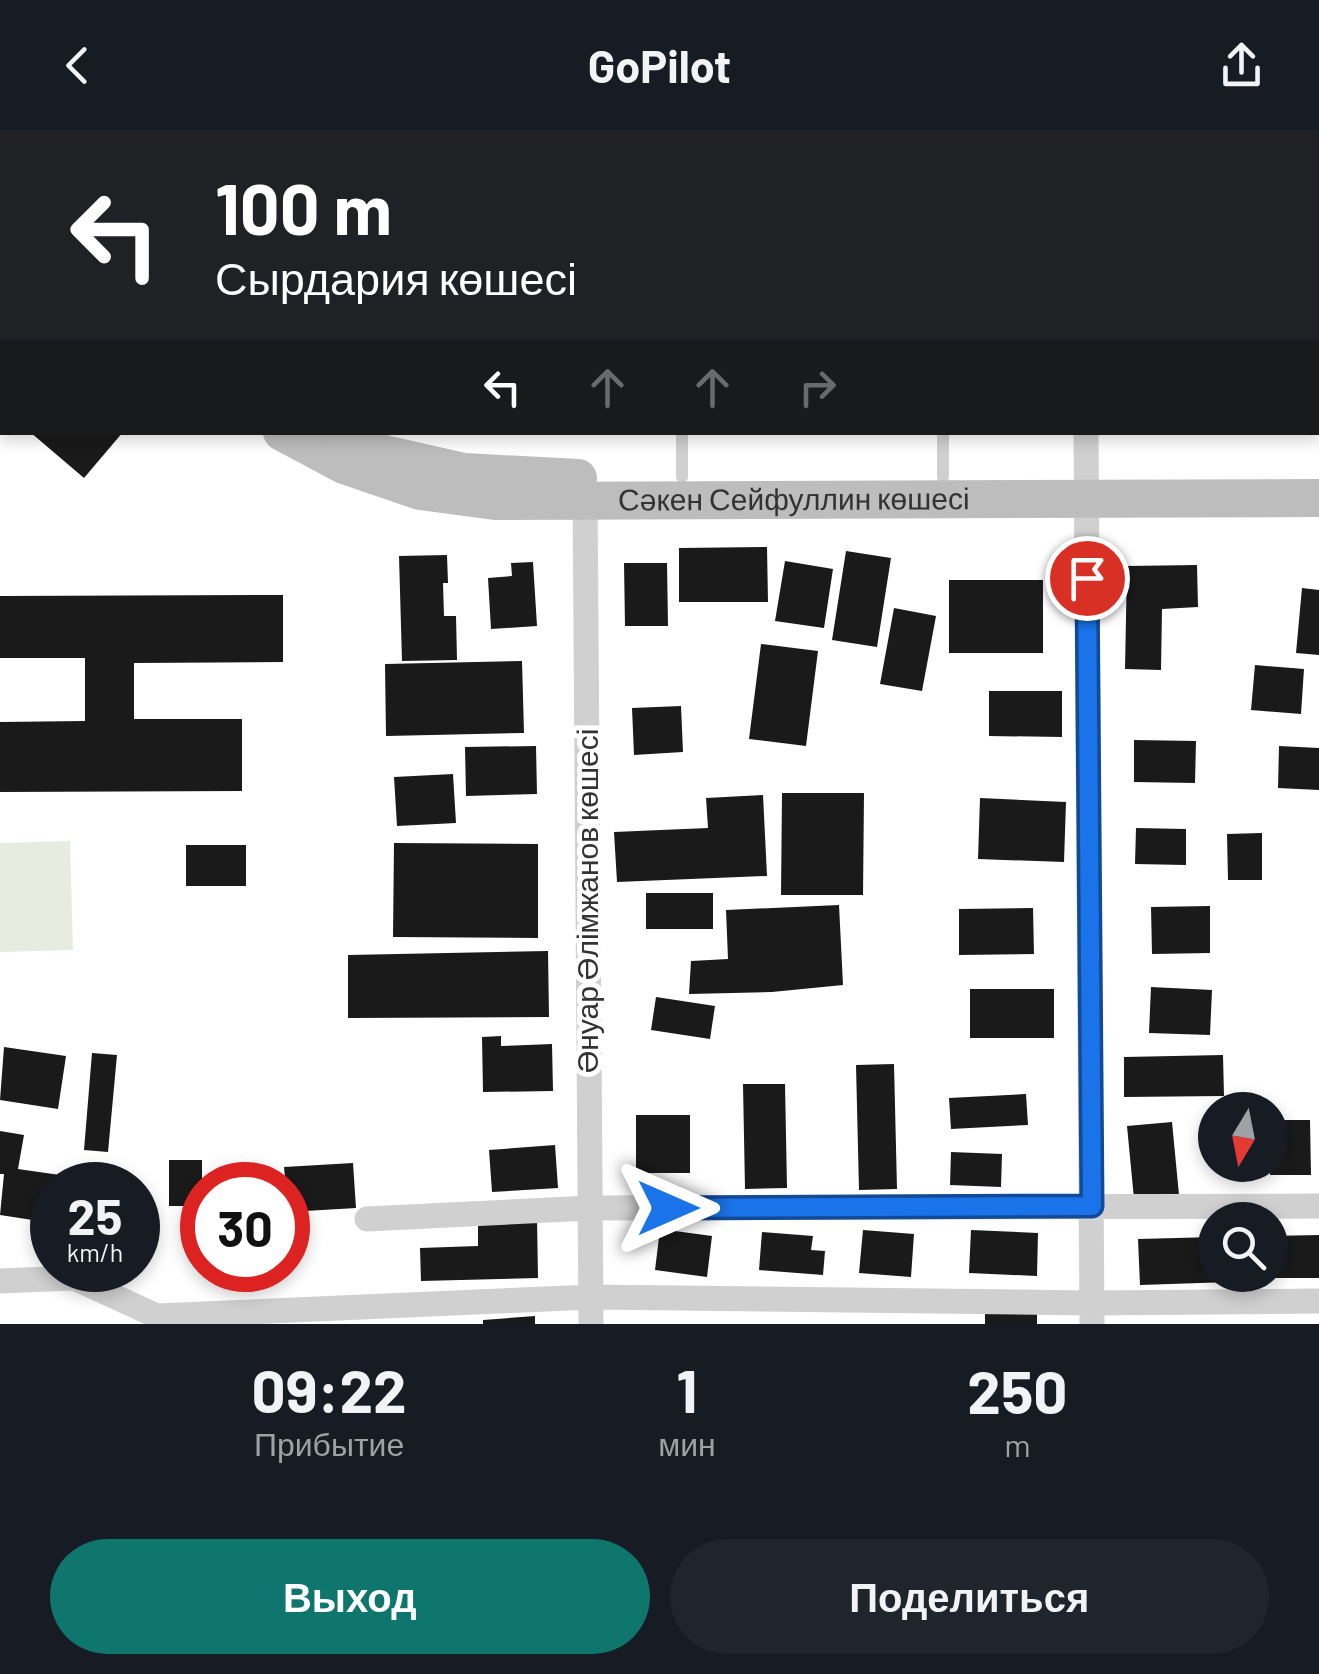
<!DOCTYPE html>
<html lang="ru">
<head>
<meta charset="utf-8">
<style>
	body { margin:0; font-family:Barlow,sans-serif; background:#20242c; color:#f1f3f6; height:100vh; display:flex; flex-direction:column; font-size:38px; white-space:nowrap }
	* { box-sizing:border-box; margin:0 }
	p { font-size:32px; color:#9ea1a6 }
	.icon { flex:none; width:55px; height:55px; fill:none; stroke:currentColor; stroke-width:2; stroke-linecap:round; stroke-linejoin:round }
	.map { position:relative; height:1194px; overflow:hidden }
	.side { display:flex; flex-direction:column; background:#171b24; flex:1 }
	.side>* { flex:none }
	.banner { position:absolute; left:0px; top:0px; width:1320px; height:305px; box-shadow:0 5px 15px #0003; background:#202124; color:#fff; overflow:hidden }
	.needle { width:65px; rotate:190deg }
	.controls { position:absolute; left:1198px; top:962px; display:grid; gap:20px }
	.controls a { display:grid; place-items:center; width:90px; height:90px; border-radius:50%; background:#171b24; box-shadow:0 5px 15px #0003; font-size:50px }
	.speed { position:absolute; left:30px; top:1032px; display:flex; gap:20px; font-size:50px; font-weight:700; text-align:center }
	.speed>* { display:grid; place-content:center; width:130px; height:130px; border-radius:50%; background:#171b24; box-shadow:0 5px 15px #0003; line-height:1 }
	.speed small { font-size:25px; font-weight:400 }
	.speed .limit { border:15px solid #d22; background:#fff; color:#111 }
	.pin { position:absolute; display:grid; place-items:center; width:85px; height:85px; color:#fff; margin:-42px; border:5px solid #fff; border-radius:50%; box-shadow:0 2px 10px #0007 }
	.me { position:absolute; width:110px; margin:-55px; rotate:90deg; stroke-linejoin:round; filter:drop-shadow(0 0 8px #0008) }
	.turn { display:flex; align-items:center; gap:35px; height:210px; padding:0 50px; font-size:45px }
	.turn .icon { width:130px; height:130px; stroke-width:2.5 }
	.turn b { display:block; font-size:70px; line-height:85px }
	.lanes { display:flex; align-items:center; height:95px; padding:0 50px; background:#0003; justify-content:center; gap:50px; direction:ltr }
	.lanes .off { opacity:.35 }
	.eta { display:flex; justify-content:space-evenly; align-items:center; height:170px; text-align:center }
	.eta b { font-size:60px; font-weight:700; line-height:70px }
	.button { display:flex; gap:20px; margin-top:auto; padding:20px 50px }
	.button a { flex:1; height:115px; border-radius:60px; background:#0f766e; color:#fff; font-size:40px; font-weight:700; line-height:115px; text-align:center }
	.button a+a { background:#20242c; color:#f1f3f6 }
	header { display:flex; justify-content:space-between; align-items:center; height:130px; padding:0 50px; background:#171b24; font-size:45px; font-weight:700 }
	.map>svg:first-child { display:block }
	.green { fill:#e6ecdf }
	.building { fill:#1a1a1a }
	.lines { fill:none; stroke-linecap:round; stroke-linejoin:round }
	.lane { stroke:#d0d0d0; stroke-width:12 }
	.street { stroke:#d0d0d0; stroke-width:25 }
	.secondary { stroke:#bdbdbd; stroke-width:38 }
	.route-casing { stroke:#114b97; stroke-width:25 }
	.route { stroke:#1a73e8; stroke-width:18 }
	.labels { text-anchor:middle; stroke-width:10; stroke-linejoin:round; paint-order:stroke }
	.street-label { font-size:30px; fill:#333; stroke:#fff }
</style>
</head>
<body>
<header><svg class="icon" aria-label="back" viewBox="0 0 24 24"><path d="M15 5l-7 7 7 7"/></svg>GoPilot<svg class="icon" aria-label="share" viewBox="0 0 24 24"><path d="M12 15V3M7 8l5-5 5 5M5 13v7h14v-7"/></svg></header>
<div class="map">
<svg width="1319" height="1194" viewBox="0 0 1319 1194">
	<rect width="100%" height="100%" fill="#fff"/>
	<path class="green" d="M70,711l3,109 -73,2v-109z"/>
	<path class="building" d="M30,302h93l-39,46z
		M767,417l1,55h-89v-54z
		M846,421l45,7 -14,89 -45,-7z
		M447,425l1,28h-5l1,33h12l1,44 -55,1 -3,-105z
		M785,431l48,8 -9,59 -49,-7z
		M533,432l4,64 -46,3 -3,-51 24,-2 -1,-13z
		M624,433h43l1,63h-43z
		M1197,435l1,42 -36,2 -1,61 -36,-1 2,-103z
		M949,450h94v73h-94z
		M1302,458l17,2v65l-23,-2z
		M283,465v67l-149,1v56h108v72l-242,1v-70l85,-1v-63h-85v-62z
		M894,478l42,8 -14,75 -42,-7z
		M761,514l57,7 -12,95 -57,-7z
		M522,531l2,72 -138,3 -1,-72z
		M1255,535l49,4 -3,45 -50,-4z
		M989,561h73v46l-73,-1z
		M681,576l2,46 -49,3 -2,-47z
		M1134,610l62,1 -1,42 -61,-1z
		M536,616l1,48 -71,2 -1,-49z
		M1279,616l40,2v42l-41,-2z
		M453,644l3,49 -59,3 -3,-49z
		M782,663h82l-1,102h-82z
		M763,665l4,81 -150,6 -3,-50 94,-4 -2,-30z
		M980,668l86,4 -2,60 -86,-3z
		M1136,698l50,1v36l-51,-1z
		M1262,703v47h-34l-1,-46z
		M394,713l144,1v94l-145,-1z
		M186,715h60v41h-60z
		M646,763h67v36h-67z
		M839,775l4,80 -71,7 -83,2 2,-33 37,-2 -2,-49z
		M1210,776v47l-58,1 -1,-47z
		M1033,778l1,46 -75,1v-46z
		M548,821l1,66 -201,1v-63z
		M1151,857l61,3 -2,45 -61,-2z
		M970,859h84v49h-84z
		M656,867l59,9 -5,33 -59,-9z
		M501,906v10l51,-2 1,47 -70,1 -1,-55z
		M4,917l62,9 -8,53 -58,-9z
		M92,923l25,2 -9,97 -24,-2z
		M1223,925l1,41 -100,1v-40z
		M894,934l3,125 -38,1 -3,-125z
		M743,954h42l2,104 -42,1z
		M1026,964l2,31 -77,4 -2,-31z
		M636,985h54v58h-54z
		M1270,990h40l1,55h-41z
		M1172,992l7,73 -45,4 -7,-73z
		M0,1001l24,4 -6,34 49,7 -2,9h-13v38l-52,-8 4,-41h-4z
		M555,1015l3,43 -66,4 -3,-42z
		M951,1022l51,2 -1,33 -51,-2z
		M169,1030h33v46h-33z
		M353,1033l3,45 -68,4 -4,-45z
		M537,1087l1,61 -117,3 -1,-33 58,-2v-28z
		M660,1099l52,7 -5,41 -52,-7z
		M863,1100l51,4 -3,43 -52,-4z
		M971,1100l67,3 -1,43 -68,-3z
		M762,1102l51,4 -2,14 14,1 -2,24 -64,-5z
		M1319,1105v43h-49v-42z
		M1215,1107v38h15l1,7 -91,3 -2,-46z
		M985,1180l52,1v13h-52z
		M535,1186v8h-52v-4z"/>
	<g class="lines">
		<path class="lane" d="M866,0v2
			M520,2v-2
			M682,347v-45
			M943,347v-45"/>
		<path class="street" d="M1086,0v2
			M81,2l2,-2
			M1086,302l6,892
			M585,359l6,835
			M367,1089l224,-11 728,-2
			M0,1151l74,-3 83,38 434,-19 501,6 227,-2"/>
		<g class="secondary">
			<path d="M0,80l2,2"/>
			<path id="s1" d="M282,302l62,33 76,26 75,10 824,-3"/>
			<path d="M337,302l47,22 80,18 114,6"/>
		</g>
	</g>
	<g class="lines">
		<g class="route-casing">
			<path id="route" d="M668,1078l424,-2 -5,-628"/>
		</g>
		<use href="#route" class="route"/>
	</g>
	<g class="labels">
		<g class="street-label">
			<text dy="10" stroke="none"><textPath href="#s1" startOffset="525">Сәкен Сейфуллин көшесі</textPath></text>
			<text transform="translate(588 771) rotate(-90)" y="10">Әнуар Әлімжанов көшесі</text>
		</g>
	</g>
</svg>
<div class="controls">
<a><svg class="needle" viewBox="-14 -14 28 28"><path d="M0-13l5 13h-10z" fill="#e53935"/><path d="M0 13l5-13h-10z" fill="#9ea1a6"/></svg></a>
<a><svg class="icon" aria-label="search" viewBox="0 0 24 24"><circle cx="10" cy="10" r="6"/><path d="M15 15l6 6"/></svg></a>
</div>
<div class="speed"><div>25<small>km/h</small></div><div class="limit">30</div></div>
<div class="pin" style="left:1087px;top:448px;background:#d93025"><svg class="icon" aria-label="arrive" viewBox="0 0 24 24"><path d="M6 21V4h12l-3 4 3 4H6"/></svg></div>
<svg class="me" style="left:668px;top:1078px" viewBox="-20 -20 40 40"><path d="M0-17L14 15 0 8-14 15z" fill="#1a73e8" stroke="#fff" stroke-width="4"/></svg>
<div class="banner">
<div class="turn"><svg class="icon" aria-label="left" viewBox="0 0 24 24"><path d="M17 20v-9H6M10 6l-5 5 5 5"/></svg><div><b>100 m</b>Сырдария көшесі</div></div>
<div class="lanes"><svg class="icon" aria-label="left" viewBox="0 0 24 24"><path d="M17 20v-9H6M10 6l-5 5 5 5"/></svg><svg class="icon off" aria-label="ahead" viewBox="0 0 24 24"><path d="M12 20V5M6 11l6-6 6 6"/></svg><svg class="icon off" aria-label="ahead" viewBox="0 0 24 24"><path d="M12 20V5M6 11l6-6 6 6"/></svg><svg class="icon off" aria-label="right" viewBox="0 0 24 24"><path d="M7 20v-9h11M14 6l5 5-5 5"/></svg></div>
</div>
</div>
<section class="side">
<div class="eta">
<div><b>09:22</b><p>Прибытие</p></div>
<div><b>1</b><p>мин</p></div>
<div><b>250</b><p>m</p></div>
</div>
<div class="button"><a>Выход</a><a>Поделиться</a></div>
</section>
</body>
</html>
